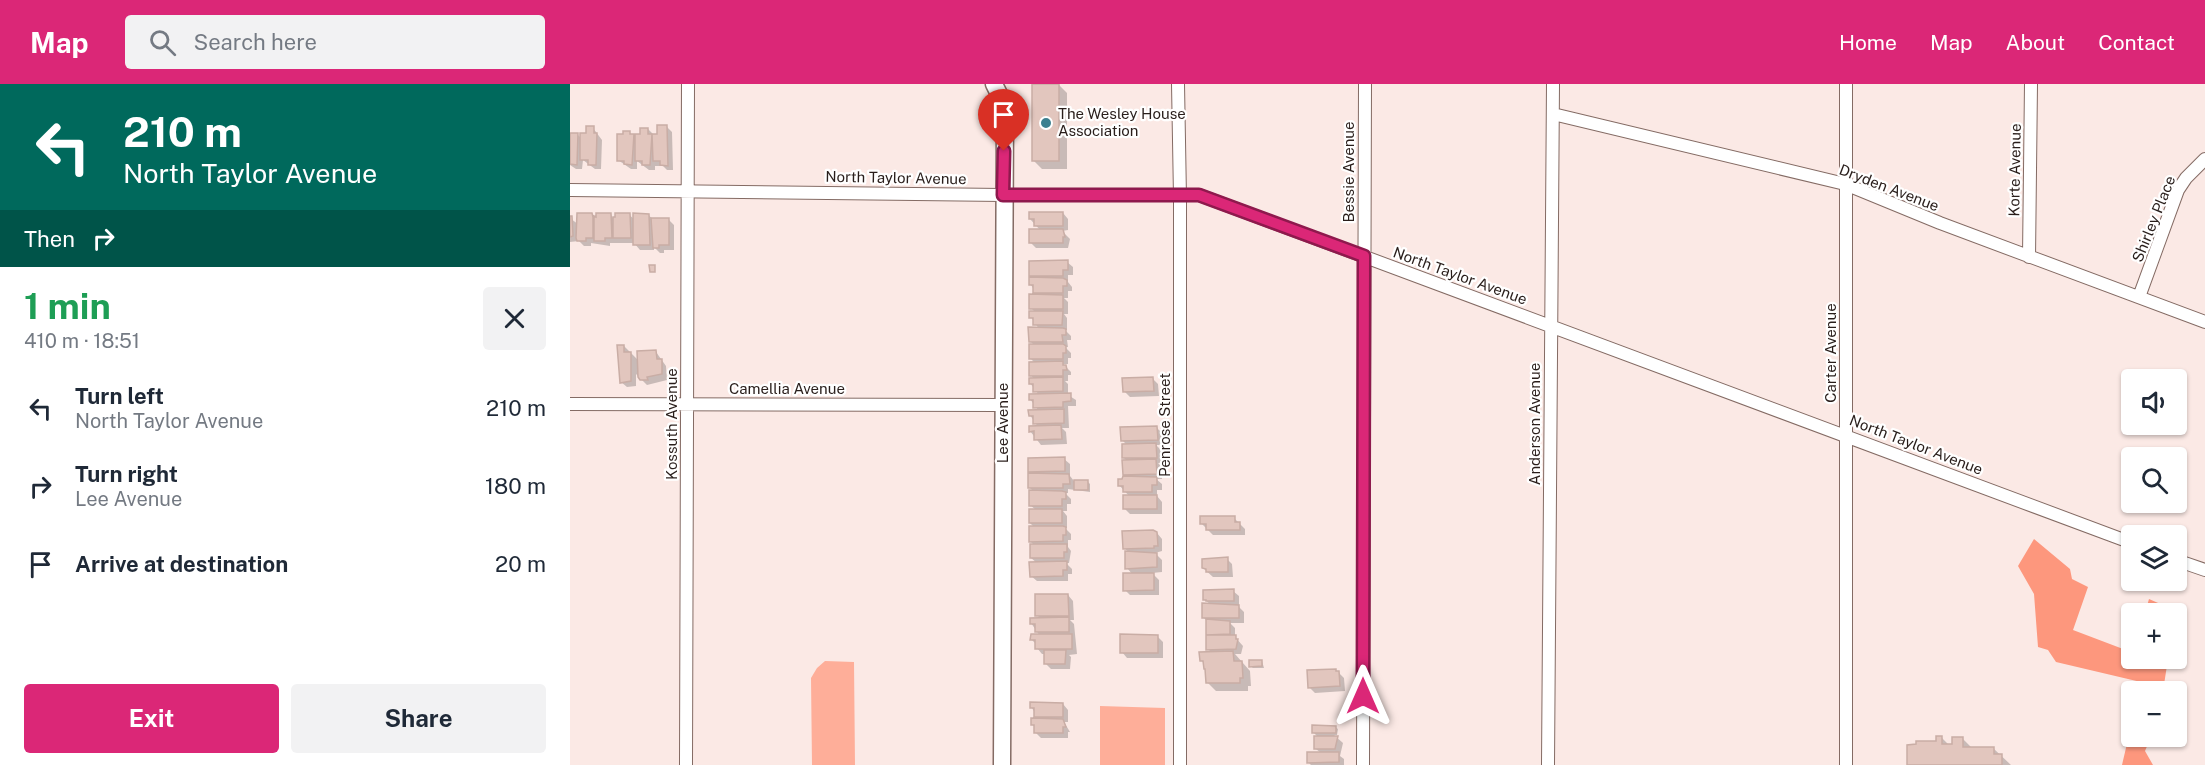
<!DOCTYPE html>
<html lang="en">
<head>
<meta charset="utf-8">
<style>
	body { margin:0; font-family:"Public Sans",sans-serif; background:#f2f2f3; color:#1f2937; height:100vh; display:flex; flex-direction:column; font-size:22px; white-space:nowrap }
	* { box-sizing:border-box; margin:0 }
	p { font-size:20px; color:#747a83 }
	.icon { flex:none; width:33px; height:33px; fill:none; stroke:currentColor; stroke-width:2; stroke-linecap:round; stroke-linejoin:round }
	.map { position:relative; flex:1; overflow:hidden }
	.sheet { display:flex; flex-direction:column; background:#fff; width:570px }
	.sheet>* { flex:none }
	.hud { background:#00695c; color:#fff; overflow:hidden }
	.fabs { position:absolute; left:1551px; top:285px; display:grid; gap:12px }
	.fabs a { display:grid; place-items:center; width:66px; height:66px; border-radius:6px; background:#fff; box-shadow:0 2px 4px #0004; font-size:30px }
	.pin { position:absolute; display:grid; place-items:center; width:51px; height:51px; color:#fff; margin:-62px -26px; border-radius:50% 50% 50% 0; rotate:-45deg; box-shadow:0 0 6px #0007 }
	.pin .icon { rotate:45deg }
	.me { position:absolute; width:66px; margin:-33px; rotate:0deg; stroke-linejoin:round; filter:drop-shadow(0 0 4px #0008) }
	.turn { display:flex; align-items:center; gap:21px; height:126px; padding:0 24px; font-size:27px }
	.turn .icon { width:78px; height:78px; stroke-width:2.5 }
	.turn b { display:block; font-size:42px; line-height:51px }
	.then { display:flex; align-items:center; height:57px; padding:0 24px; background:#0003; gap:12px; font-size:22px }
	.round { display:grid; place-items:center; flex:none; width:63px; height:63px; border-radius:6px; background:#f2f2f3 }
	.overview { display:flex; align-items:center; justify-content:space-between; height:102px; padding:0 24px }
	h1 { font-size:36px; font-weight:700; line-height:45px; color:#1e9e55 }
	.button { display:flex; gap:12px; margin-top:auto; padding:12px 24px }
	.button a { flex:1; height:69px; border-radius:6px; background:#db2777; color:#fff; font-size:24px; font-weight:700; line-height:69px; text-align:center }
	.button a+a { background:#f2f2f3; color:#1f2937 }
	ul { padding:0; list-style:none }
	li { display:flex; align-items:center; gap:18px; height:78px; padding:0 24px }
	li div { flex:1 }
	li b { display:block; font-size:22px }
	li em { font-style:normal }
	header { display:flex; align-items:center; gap:36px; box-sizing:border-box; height:84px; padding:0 30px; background:#db2777; color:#fff }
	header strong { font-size:28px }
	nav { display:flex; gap:33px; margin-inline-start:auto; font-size:21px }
	.search { width:420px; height:54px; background:#f2f2f3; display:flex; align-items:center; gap:15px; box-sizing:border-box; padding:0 21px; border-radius:6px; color:#747a83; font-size:22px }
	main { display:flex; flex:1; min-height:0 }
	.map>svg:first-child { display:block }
	.green { fill:#feae99 }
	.forest { fill:#fd977d }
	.shadow { fill:#0003 }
	.building { fill:#e2c6be; stroke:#c9ada5; stroke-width:1.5 }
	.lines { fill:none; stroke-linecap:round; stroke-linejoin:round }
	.minor-casing { stroke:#846b64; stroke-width:14 }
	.tertiary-casing { stroke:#846b64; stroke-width:19 }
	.minor { stroke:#fff; stroke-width:12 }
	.tertiary { stroke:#fff; stroke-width:16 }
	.route-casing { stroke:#8e194d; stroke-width:15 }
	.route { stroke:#db2777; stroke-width:10 }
	.poi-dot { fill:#3c7f8f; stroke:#fff; stroke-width:2 }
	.labels { text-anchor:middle; stroke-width:4.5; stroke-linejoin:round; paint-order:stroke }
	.poi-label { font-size:15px; fill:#291e1b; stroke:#fff; text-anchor:start }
	.street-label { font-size:15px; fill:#291e1b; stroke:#fff }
</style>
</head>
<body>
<header>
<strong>Map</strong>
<div class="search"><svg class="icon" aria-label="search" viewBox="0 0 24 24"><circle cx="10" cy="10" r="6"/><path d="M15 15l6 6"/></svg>Search here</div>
<nav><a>Home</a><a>Map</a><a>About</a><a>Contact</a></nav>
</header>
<main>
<section class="sheet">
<div class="hud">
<div class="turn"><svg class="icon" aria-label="left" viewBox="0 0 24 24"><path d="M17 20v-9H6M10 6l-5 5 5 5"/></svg><div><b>210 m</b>North Taylor Avenue</div></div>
<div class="then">Then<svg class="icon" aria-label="right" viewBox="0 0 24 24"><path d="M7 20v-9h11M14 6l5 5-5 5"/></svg></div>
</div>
<div class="overview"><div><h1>1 min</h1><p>410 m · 18:51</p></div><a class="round"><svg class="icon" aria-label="close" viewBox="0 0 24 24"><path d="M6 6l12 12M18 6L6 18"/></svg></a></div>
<ul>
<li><svg class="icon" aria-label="left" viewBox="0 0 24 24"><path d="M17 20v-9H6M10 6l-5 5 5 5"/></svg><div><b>Turn left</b><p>North Taylor Avenue</p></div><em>210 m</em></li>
<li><svg class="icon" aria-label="right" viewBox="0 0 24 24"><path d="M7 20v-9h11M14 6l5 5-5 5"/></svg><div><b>Turn right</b><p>Lee Avenue</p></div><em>180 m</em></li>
<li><svg class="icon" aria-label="arrive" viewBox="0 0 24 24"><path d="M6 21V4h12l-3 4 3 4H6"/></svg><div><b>Arrive at destination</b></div><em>20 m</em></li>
</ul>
<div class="button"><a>Exit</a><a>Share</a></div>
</section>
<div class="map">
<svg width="1635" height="681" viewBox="0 0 1635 681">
	<rect width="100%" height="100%" fill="#fbe9e5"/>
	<path class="green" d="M255,577l29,1 1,103h-43l-1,-87 6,-10z
		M530,622l65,2v57h-65z"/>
	<path class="forest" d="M1464,455l36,30 2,10 16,8 -15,43 58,22 1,6 36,1 -5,32h-20l2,-8 -89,-21 -8,-12 -10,-3 -4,-53 -16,-28z
		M1579,515l25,11v3h-29z
		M1559,651l22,2 -6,14 8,14h-31z"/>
	<path class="shadow" d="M489,1l8,8v76h-25l-9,-9z
		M96,42l6,6 1,38h-6l-4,-4h-8v4h-6l-12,-9v8h-6l-13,-9v-25l11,-3 3,3 9,1 7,-7 6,6h4z
		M23,44l9,12 -1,29h-6l-12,-9 -1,9h-6l-6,-4v-30h8l4,4z
		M493,129l5,6v11l-6,1 8,8 -2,9h-32l-6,-6 10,-12 -10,-11z
		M21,130l4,4 15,-4 4,5 15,-4 4,3 1,-3h14l5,4 16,1 5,5v25h-10v3h-4l-6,-6v3h-14l-6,-7h-24v3l-19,-3v3h-7l-5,-5 -9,1v-24l9,7z
		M497,178l6,5v8h-5v7l4,5v4h-4v7h-4l4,4v12h-4l3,4v12h-2l6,6v4h-4l1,7h-3l6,6v5h-3v6h-5l8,8v3h-3v6h-3l3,3v11l8,5v6h-8l1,22h-7l4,4 1,12 -26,1 -11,-14 8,-4 -8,-12 8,-5 -8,-11 9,-4 -9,-12 4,-4 -3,-4 4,-12 -5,-5 4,-13 -3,-3 8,-13 -8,-12 4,-5 -4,-4 7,-12 -7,-11 3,-6 -4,-4z
		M54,262l15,15 17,-9 10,14 1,14 -20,5 -11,-11v12l-9,1 -6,-5z
		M583,295l5,5 1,12 -29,1 -6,-6z
		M587,344l5,5v12h-6l5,5 1,13h-4l3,3 1,13h-6l6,5v6h-5v6l5,6v12h-32l-6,-6 5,-12 -10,-11 9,-7 -4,-4 4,-12 -4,-4 4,-12 -6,-6z
		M494,375l6,5v12l4,5 14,1 2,2v8l-22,-3v4h-3l6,6v5h-4v7h-4l4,5v12h-2l6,6v6h-3v7l3,4 -2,12h-3l6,6v5h-4v7h-31l-6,-5 6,-13 -6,-5 4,-12 -5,-5 5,-13 -5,-5 6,-13 -6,-5 4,-13 -4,-4 3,-13 -3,-4z
		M664,434l11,11v6h-32l-11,-11z
		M587,449l5,6v12l-7,2 7,7v12l-10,1 7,7v15h-29l-5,-5 8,-15 -6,-7 3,-15 -6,-5z
		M657,475l5,5 1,13h-20l-10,-9z
		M663,507l6,5v11l5,5v11h-14l5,5v9l8,9 -2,8h-6l15,17 1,15h-3v5h-32l-9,-9 -2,-18 -4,-4 11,-7 -4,-4v-27l-5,-5 8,-12 -7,-6z
		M498,511l5,6 1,19h-4l4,4 3,30 -8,1 2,2 -1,12h-19l-6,-6v-9h-3l-5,-6v-3l-5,-5 8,-4 -9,-13 10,-4 -4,-4z
		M587,552l6,6v16h-36l-5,-6z
		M692,577l2,7h-11l-3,-2z
		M769,589l5,5 1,13 -30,2 -5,-5z
		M493,620l5,6v12h-4l6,10h-2v6h-27l-5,-5v-5l-4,-4 7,-4 -7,-12z
		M765,643l3,2 -1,6h-3l9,8 -3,13 4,3v6h-33l-3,-3 13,-9 -5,-4 2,-12 -5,-5z
		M1372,654l7,7h5l8,-7 10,10h21l18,17h-103z"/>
	<path class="building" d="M462,0h27v77h-27z
		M87,41h10l1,41 -8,-1v-4h-7l-1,-27h5z
		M16,42h8v7h3l-1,32h-8v-5h-8v-27h6z
		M70,44h8v6h4l-2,31h-8v-4h-7v-27h5z
		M53,47h7v3h4l-2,31 -8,-1v-3h-7v-27h6z
		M0,49h8l-1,32 -7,-1z
		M459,128h34v14h-29v-7h-5z
		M7,129h15l1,4v21h-7v3h-9l-1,-3z
		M26,129h15l1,25h-7v3h-11v-25l2,1z
		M45,129h15l1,25h-18v-21h2z
		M63,129l16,1 1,31h-17z
		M0,132h2l1,20 -3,1z
		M81,134h18v27h-10v3h-6z
		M459,145h34l2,8h-2v6h-34z
		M498,176v10h-5v6h-34v-15z
		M79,181h6v7h-5z
		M459,193l34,1 4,2v6h-4v7h-30v-8h-4z
		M459,210l34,1v14h-34z
		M459,227h34l-1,14h-29v-7h-4z
		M458,243l35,1 3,1v6h-4l1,7h-34z
		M459,260h34l3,2v7h-3v6h-34z
		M47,261h7v7h7v29l-11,2z
		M86,266l1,9h5v15l-15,3 1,3h-8l-2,-3 -1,-26z
		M493,277v4h3l1,5h-4v6h-34v-14z
		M493,293v14l-30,1v-8h-4v-6z
		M583,293l1,14 -31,1 -1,-14z
		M501,309v8l-8,1v5l-30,1v-8h-4v-6z
		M494,325v14l-31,1v-8h-4l-1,-6z
		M491,341l1,14 -28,1v-9l-5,1v-6z
		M587,342l1,14 -37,1 -1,-14z
		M586,359l1,15h-35v-14z
		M495,373v14l-37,1v-14z
		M586,375l1,15 -34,1 -1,-15z
		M458,389l41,1 1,10h-7v4h-35z
		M553,392l34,1v8h-5v7h-29v-6h-5v-7h4z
		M504,396h14v10h-14z
		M459,406l33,1 4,1v7h-4v7h-33z
		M553,411h34v14h-34z
		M459,425h33v14h-33z
		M630,432h35v6h5v8h-34v-6h-6z
		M459,442h34l3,1v8h-3v6l-34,1z
		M583,446l4,2 1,14h-4v2l-31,1 -1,-18z
		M460,460h37v8h-3v6h-34z
		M555,467l32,2v14l-32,2z
		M658,473v15h-22v-3l-4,-1v-9z
		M497,477v9h-4v6l-33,1 -1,-15z
		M553,489h31v17l-31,1z
		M664,505v12h-28v-1h-3v-10z
		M465,510h33l1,22h-34z
		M632,519l37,2v13h-37z
		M499,533v15h-34v-8h-5v-6z
		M636,535l24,2v13l-24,1z
		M461,550h41v15h-37v-9h-5z
		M550,550l38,1v18h-38z
		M636,551h30v4h2l-2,10 -30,1z
		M474,566h22l-1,14h-21z
		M663,567l1,10h8l1,17h-3v5h-34l-1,-14h-1l-1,-8h-3l-1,-9z
		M679,576h13v6l-13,1z
		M766,585v2h3l1,15 -32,2 -1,-18z
		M460,618l33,1v14h-29v-9h-4z
		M461,634l32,1 3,8h-3v6h-29v-8h-3z
		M742,641l24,1v7h-24z
		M744,652h24l-3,13h-21z
		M1366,652h6v8h10v-7h11v10h31v7h8v11h-95v-20l9,-1v-3h20z
		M737,668h32v10l-32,1z"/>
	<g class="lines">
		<g class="minor-casing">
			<path id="minor" d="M608,0l2,113v568
				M1276,0v681
				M983,30l292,70 95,39 265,99
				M0,106l433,5h196l933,348
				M1459,173l2,-173
				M1569,213l39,-107 8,-12 19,-19
				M0,320l433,1
				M1606,476l29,10
				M116,681l2,-681
				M793,681l2,-681
				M978,681l5,-681"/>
		</g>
		<g class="tertiary-casing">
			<path id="tertiary" d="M424,0l7,14 4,15 -3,652"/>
		</g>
		<use href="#minor" class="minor"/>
		<use href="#tertiary" class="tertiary"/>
	</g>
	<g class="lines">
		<g class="route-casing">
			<path id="route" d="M434,67l-1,44h196l165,61 -1,440"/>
		</g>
		<use href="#route" class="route"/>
	</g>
	<circle class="poi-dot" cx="476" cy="39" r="6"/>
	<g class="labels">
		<g class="poi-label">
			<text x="488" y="35">The Wesley House<tspan x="488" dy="17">Association</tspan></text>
		</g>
		<g class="street-label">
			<text transform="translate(1445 86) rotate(-89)" y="5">Korte Avenue</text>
			<text transform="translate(779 88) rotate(-90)" y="5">Bessie Avenue</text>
			<text transform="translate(326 94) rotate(1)" y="5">North Taylor Avenue</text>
			<text transform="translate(1319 104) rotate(21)" y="5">Dryden Avenue</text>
			<text transform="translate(1584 135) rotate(-68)" y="5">Shirley Place</text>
			<text transform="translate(890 192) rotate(20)" y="5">North Taylor Avenue</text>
			<text transform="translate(1261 269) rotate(-90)" y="5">Carter Avenue</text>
			<text x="217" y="310">Camellia Avenue</text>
			<text transform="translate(433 339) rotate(-90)" y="5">Lee Avenue</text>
			<text transform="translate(102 340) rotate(-90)" y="5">Kossuth Avenue</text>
			<text transform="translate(965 340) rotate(-90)" y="5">Anderson Avenue</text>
			<text transform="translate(595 341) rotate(-90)" y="5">Penrose Street</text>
			<text transform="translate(1346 361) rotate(21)" y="5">North Taylor Avenue</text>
		</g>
	</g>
</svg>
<div class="fabs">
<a><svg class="icon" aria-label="sound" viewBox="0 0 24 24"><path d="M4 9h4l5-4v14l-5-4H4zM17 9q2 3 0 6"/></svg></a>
<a><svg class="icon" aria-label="search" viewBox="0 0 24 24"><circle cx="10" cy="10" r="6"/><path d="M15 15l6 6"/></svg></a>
<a><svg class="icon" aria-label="layers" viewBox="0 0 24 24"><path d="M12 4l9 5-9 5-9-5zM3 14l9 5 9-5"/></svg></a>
<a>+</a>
<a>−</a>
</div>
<div class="pin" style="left:434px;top:67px;background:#d93025"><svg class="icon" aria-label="arrive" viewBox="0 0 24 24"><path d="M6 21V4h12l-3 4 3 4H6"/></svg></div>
<svg class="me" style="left:793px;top:612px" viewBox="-20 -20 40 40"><path d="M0-17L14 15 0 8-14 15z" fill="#db2777" stroke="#fff" stroke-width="4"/></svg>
</div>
</main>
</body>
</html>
